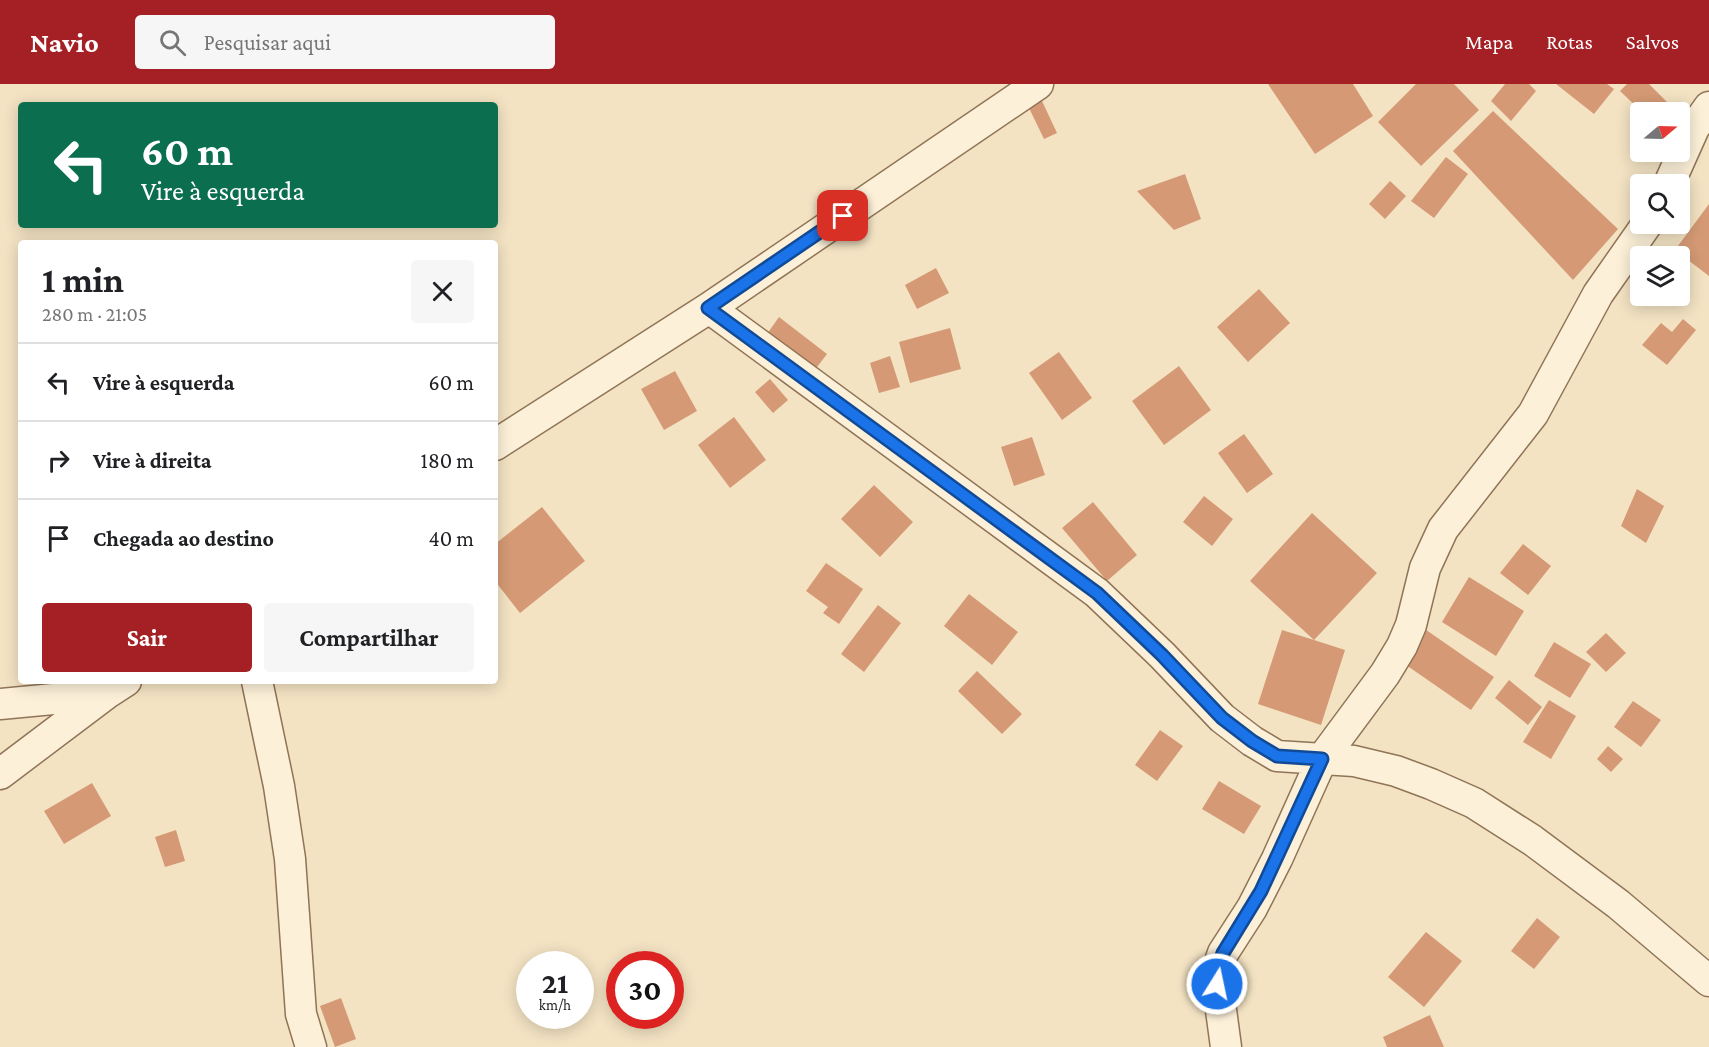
<!DOCTYPE html>
<html lang="pt">
<head>
<meta charset="utf-8">
<style>
	body { margin:0; font-family:"Crimson Pro",serif; background:#f6f6f6; color:#202124; height:100vh; display:flex; flex-direction:column; font-size:22px; white-space:nowrap }
	* { box-sizing:border-box; margin:0 }
	p { font-size:20px; color:#757577 }
	.icon { flex:none; width:33px; height:33px; fill:none; stroke:currentColor; stroke-width:2; stroke-linecap:round; stroke-linejoin:round }
	.map { position:relative; flex:1; overflow:hidden }
	.details { position:absolute; left:18px; top:156px; width:480px; height:444px; display:flex; flex-direction:column; background:#fff; border-radius:6px; box-shadow:0 3px 15px #0003 }
	.details>* { flex:none }
	.guide { position:absolute; left:18px; top:18px; width:480px; height:126px; border-radius:6px; box-shadow:0 3px 15px #0003; background:#0b6e4f; color:#fff; overflow:hidden }
	.needle { width:39px; rotate:71deg }
	.buttons { position:absolute; left:1630px; top:18px; display:grid; gap:12px }
	.buttons a { display:grid; place-items:center; width:60px; height:60px; border-radius:6px; background:#fff; box-shadow:0 3px 15px #0003; font-size:30px }
	.speed { position:absolute; left:516px; top:867px; display:flex; gap:12px; font-size:30px; font-weight:700; text-align:center }
	.speed>* { display:grid; place-content:center; width:78px; height:78px; border-radius:50%; background:#fff; box-shadow:0 3px 15px #0003; line-height:1 }
	.speed small { font-size:15px; font-weight:400 }
	.speed .limit { border:9px solid #d22; background:#fff; color:#111 }
	.pin { position:absolute; display:grid; place-items:center; width:51px; height:51px; color:#fff; margin:-26px; border-radius:12px; box-shadow:0 3px 9px #0006 }
	.me { position:absolute; width:66px; margin:-33px; rotate:10deg; stroke-linejoin:round; filter:drop-shadow(0 0 4px #0008) }
	.turn { display:flex; align-items:center; gap:21px; height:126px; padding:0 24px; font-size:27px }
	.turn .icon { width:78px; height:78px; stroke-width:2.5 }
	.turn b { display:block; font-size:42px; line-height:51px }
	.round { display:grid; place-items:center; flex:none; width:63px; height:63px; border-radius:6px; background:#f6f6f6 }
	.head { display:flex; align-items:center; justify-content:space-between; height:102px; padding:0 24px }
	h1 { font-size:36px; font-weight:700; line-height:45px }
	.action { display:flex; gap:12px; margin-top:auto; padding:12px 24px }
	.action a { flex:1; height:69px; border-radius:6px; background:#a52025; color:#fff; font-size:24px; font-weight:700; line-height:69px; text-align:center }
	.action a+a { background:#f6f6f6; color:#202124 }
	ul { padding:0; list-style:none }
	li { display:flex; align-items:center; gap:18px; height:78px; padding:0 24px; border-top:2px solid #e0e0e0 }
	li div { flex:1 }
	li b { display:block; font-size:22px }
	li em { font-style:normal }
	header { display:flex; align-items:center; gap:36px; box-sizing:border-box; height:84px; padding:0 30px; background:#a52025; color:#fff }
	header strong { font-size:28px }
	nav { display:flex; gap:33px; margin-inline-start:auto; font-size:21px }
	.search { width:420px; height:54px; background:#f6f6f6; display:flex; align-items:center; gap:15px; box-sizing:border-box; padding:0 21px; border-radius:6px; color:#757577; font-size:22px }
	.map>svg:first-child { display:block }
	.building { fill:#d59a75 }
	.lines { fill:none; stroke-linecap:round; stroke-linejoin:round }
	.street-casing { stroke:#907457; stroke-width:33 }
	.street { stroke:#fcf0d8; stroke-width:30 }
	.route-casing { stroke:#114b97; stroke-width:15 }
	.route { stroke:#1a73e8; stroke-width:10 }
</style>
</head>
<body>
<header>
<strong>Navio</strong>
<div class="search"><svg class="icon" aria-label="search" viewBox="0 0 24 24"><circle cx="10" cy="10" r="6"/><path d="M15 15l6 6"/></svg>Pesquisar aqui</div>
<nav><a>Mapa</a><a>Rotas</a><a>Salvos</a></nav>
</header>
<div class="map">
<svg width="1709" height="963" viewBox="0 0 1709 963">
	<rect width="100%" height="100%" fill="#f3e3c3"/>
	<path class="building" d="M1268,0h85l20,32 -58,38z
		M1416,0h38l25,26 -58,56 -43,-44z
		M1505,0h24l7,7 -25,30 -20,-20z
		M1556,0h51l7,5 -20,25z
		M1627,0h22l19,19 -9,9h-17l-22,-21z
		M1042,17l15,32 -13,6 -15,-31z
		M1493,27l125,118 -45,51 -120,-129z
		M1446,73l22,17 -34,44 -23,-17z
		M1185,90l16,45 -27,11 -37,-39z
		M1390,97l16,15 -21,23 -16,-15z
		M1709,120v72l-34,-26z
		M936,184l13,25 -32,16 -12,-24z
		M1259,205l31,34 -42,39 -31,-35z
		M779,233l48,37 -13,17 -47,-37z
		M1683,235l13,11 -29,35 -25,-20 19,-22 11,9z
		M950,244l11,41 -51,14 -11,-41z
		M1059,268l33,46 -30,22 -33,-47z
		M890,272l10,31 -21,6 -9,-30z
		M1179,282l32,44 -47,35 -32,-44z
		M675,287l22,40 -33,19 -23,-41z
		M770,295l18,21 -15,13 -18,-21z
		M734,333l32,43 -36,28 -32,-43z
		M1244,350l29,40 -26,19 -29,-40z
		M1032,353l13,38 -31,11 -13,-39z
		M874,401l39,37 -33,35 -39,-38z
		M1637,405l27,17 -18,37 -25,-17z
		M1204,412l29,23 -21,27 -29,-24z
		M1093,418l44,53 -30,26 -45,-53z
		M542,423l43,54 -65,52 -25,-32v-37z
		M1312,429l65,60 -63,67 31,10 -24,75 -63,-21 24,-74 32,10 -64,-59z
		M1523,460l28,22 -23,29 -28,-22z
		M826,479l37,26 -24,35 -16,-11 5,-6 -22,-16z
		M1469,493l55,34 -28,45 -54,-34z
		M969,510l49,38 -26,33 -48,-39z
		M878,521l23,18 -37,49 -23,-18z
		M1419,541l75,52 -23,33 -75,-52z
		M1606,549l20,20 -20,19 -20,-20z
		M1554,558l37,22 -21,34 -36,-22z
		M977,587l45,43 -20,20 -44,-43z
		M1509,596l33,27 -14,18 -33,-27z
		M1549,616l27,16 -25,43 -28,-17z
		M1633,617l28,19 -20,27 -27,-20z
		M1160,646l23,16 -26,35 -22,-16z
		M1608,662l15,13 -12,13 -14,-13z
		M1219,697l42,25 -17,28 -42,-25z
		M92,699l19,33 -47,28 -20,-33z
		M176,746l9,31 -20,6 -10,-30z
		M1537,834l23,19 -26,32 -23,-18z
		M1426,848l36,29 -38,46 -36,-30z
		M341,914l15,41 -21,8 -15,-41z
		M1430,931l14,32h-57l-4,-10z"/>
	<g class="lines">
		<g class="street-casing">
			<path id="street" d="M1669,100l25,-56 15,-21
				M709,224l388,285 65,62 60,63 30,23 25,15 77,5 42,10 35,13 43,19 58,37 86,64 91,77
				M495,361l214,-137 329,-224
				M257,597l22,105 11,73 11,155 10,33
				M0,620l106,-10
				M0,690l106,-80 20,-13
				M1226,963l-10,-74 7,-20 29,-45 25,-49 45,-100 63,-85 17,-28 9,-21 14,-57 18,-39 90,-115 65,-120 49,-70"/>
		</g>
		<use href="#street" class="street"/>
	</g>
	<g class="lines">
		<g class="route-casing">
			<path id="route" d="M843,132l-135,92 389,285 65,62 60,63 30,23 25,15 45,3 -61,132 -38,62 -7,20 1,11"/>
		</g>
		<use href="#route" class="route"/>
	</g>
</svg>
<div class="buttons">
<a><svg class="needle" viewBox="-14 -14 28 28"><path d="M0-13l5 13h-10z" fill="#e53935"/><path d="M0 13l5-13h-10z" fill="#757577"/></svg></a>
<a><svg class="icon" aria-label="search" viewBox="0 0 24 24"><circle cx="10" cy="10" r="6"/><path d="M15 15l6 6"/></svg></a>
<a><svg class="icon" aria-label="layers" viewBox="0 0 24 24"><path d="M12 4l9 5-9 5-9-5zM3 14l9 5 9-5"/></svg></a>
</div>
<div class="speed"><div>21<small>km/h</small></div><div class="limit">30</div></div>
<div class="pin" style="left:843px;top:132px;background:#d93025"><svg class="icon" aria-label="arrive" viewBox="0 0 24 24"><path d="M6 21V4h12l-3 4 3 4H6"/></svg></div>
<svg class="me" style="left:1217px;top:900px" viewBox="-20 -20 40 40"><circle r="17" fill="#1a73e8" stroke="#fff" stroke-width="3"/><path d="M0-11L8 9 0 5-8 9z" fill="#fff"/></svg>
<div class="guide">
<div class="turn"><svg class="icon" aria-label="left" viewBox="0 0 24 24"><path d="M17 20v-9H6M10 6l-5 5 5 5"/></svg><div><b>60 m</b>Vire à esquerda</div></div>
</div>
<section class="details">
<div class="head"><div><h1>1 min</h1><p>280 m · 21:05</p></div><a class="round"><svg class="icon" aria-label="close" viewBox="0 0 24 24"><path d="M6 6l12 12M18 6L6 18"/></svg></a></div>
<ul>
<li><svg class="icon" aria-label="left" viewBox="0 0 24 24"><path d="M17 20v-9H6M10 6l-5 5 5 5"/></svg><div><b>Vire à esquerda</b></div><em>60 m</em></li>
<li><svg class="icon" aria-label="right" viewBox="0 0 24 24"><path d="M7 20v-9h11M14 6l5 5-5 5"/></svg><div><b>Vire à direita</b></div><em>180 m</em></li>
<li><svg class="icon" aria-label="arrive" viewBox="0 0 24 24"><path d="M6 21V4h12l-3 4 3 4H6"/></svg><div><b>Chegada ao destino</b></div><em>40 m</em></li>
</ul>
<div class="action"><a>Sair</a><a>Compartilhar</a></div>
</section>
</div>
</body>
</html>
